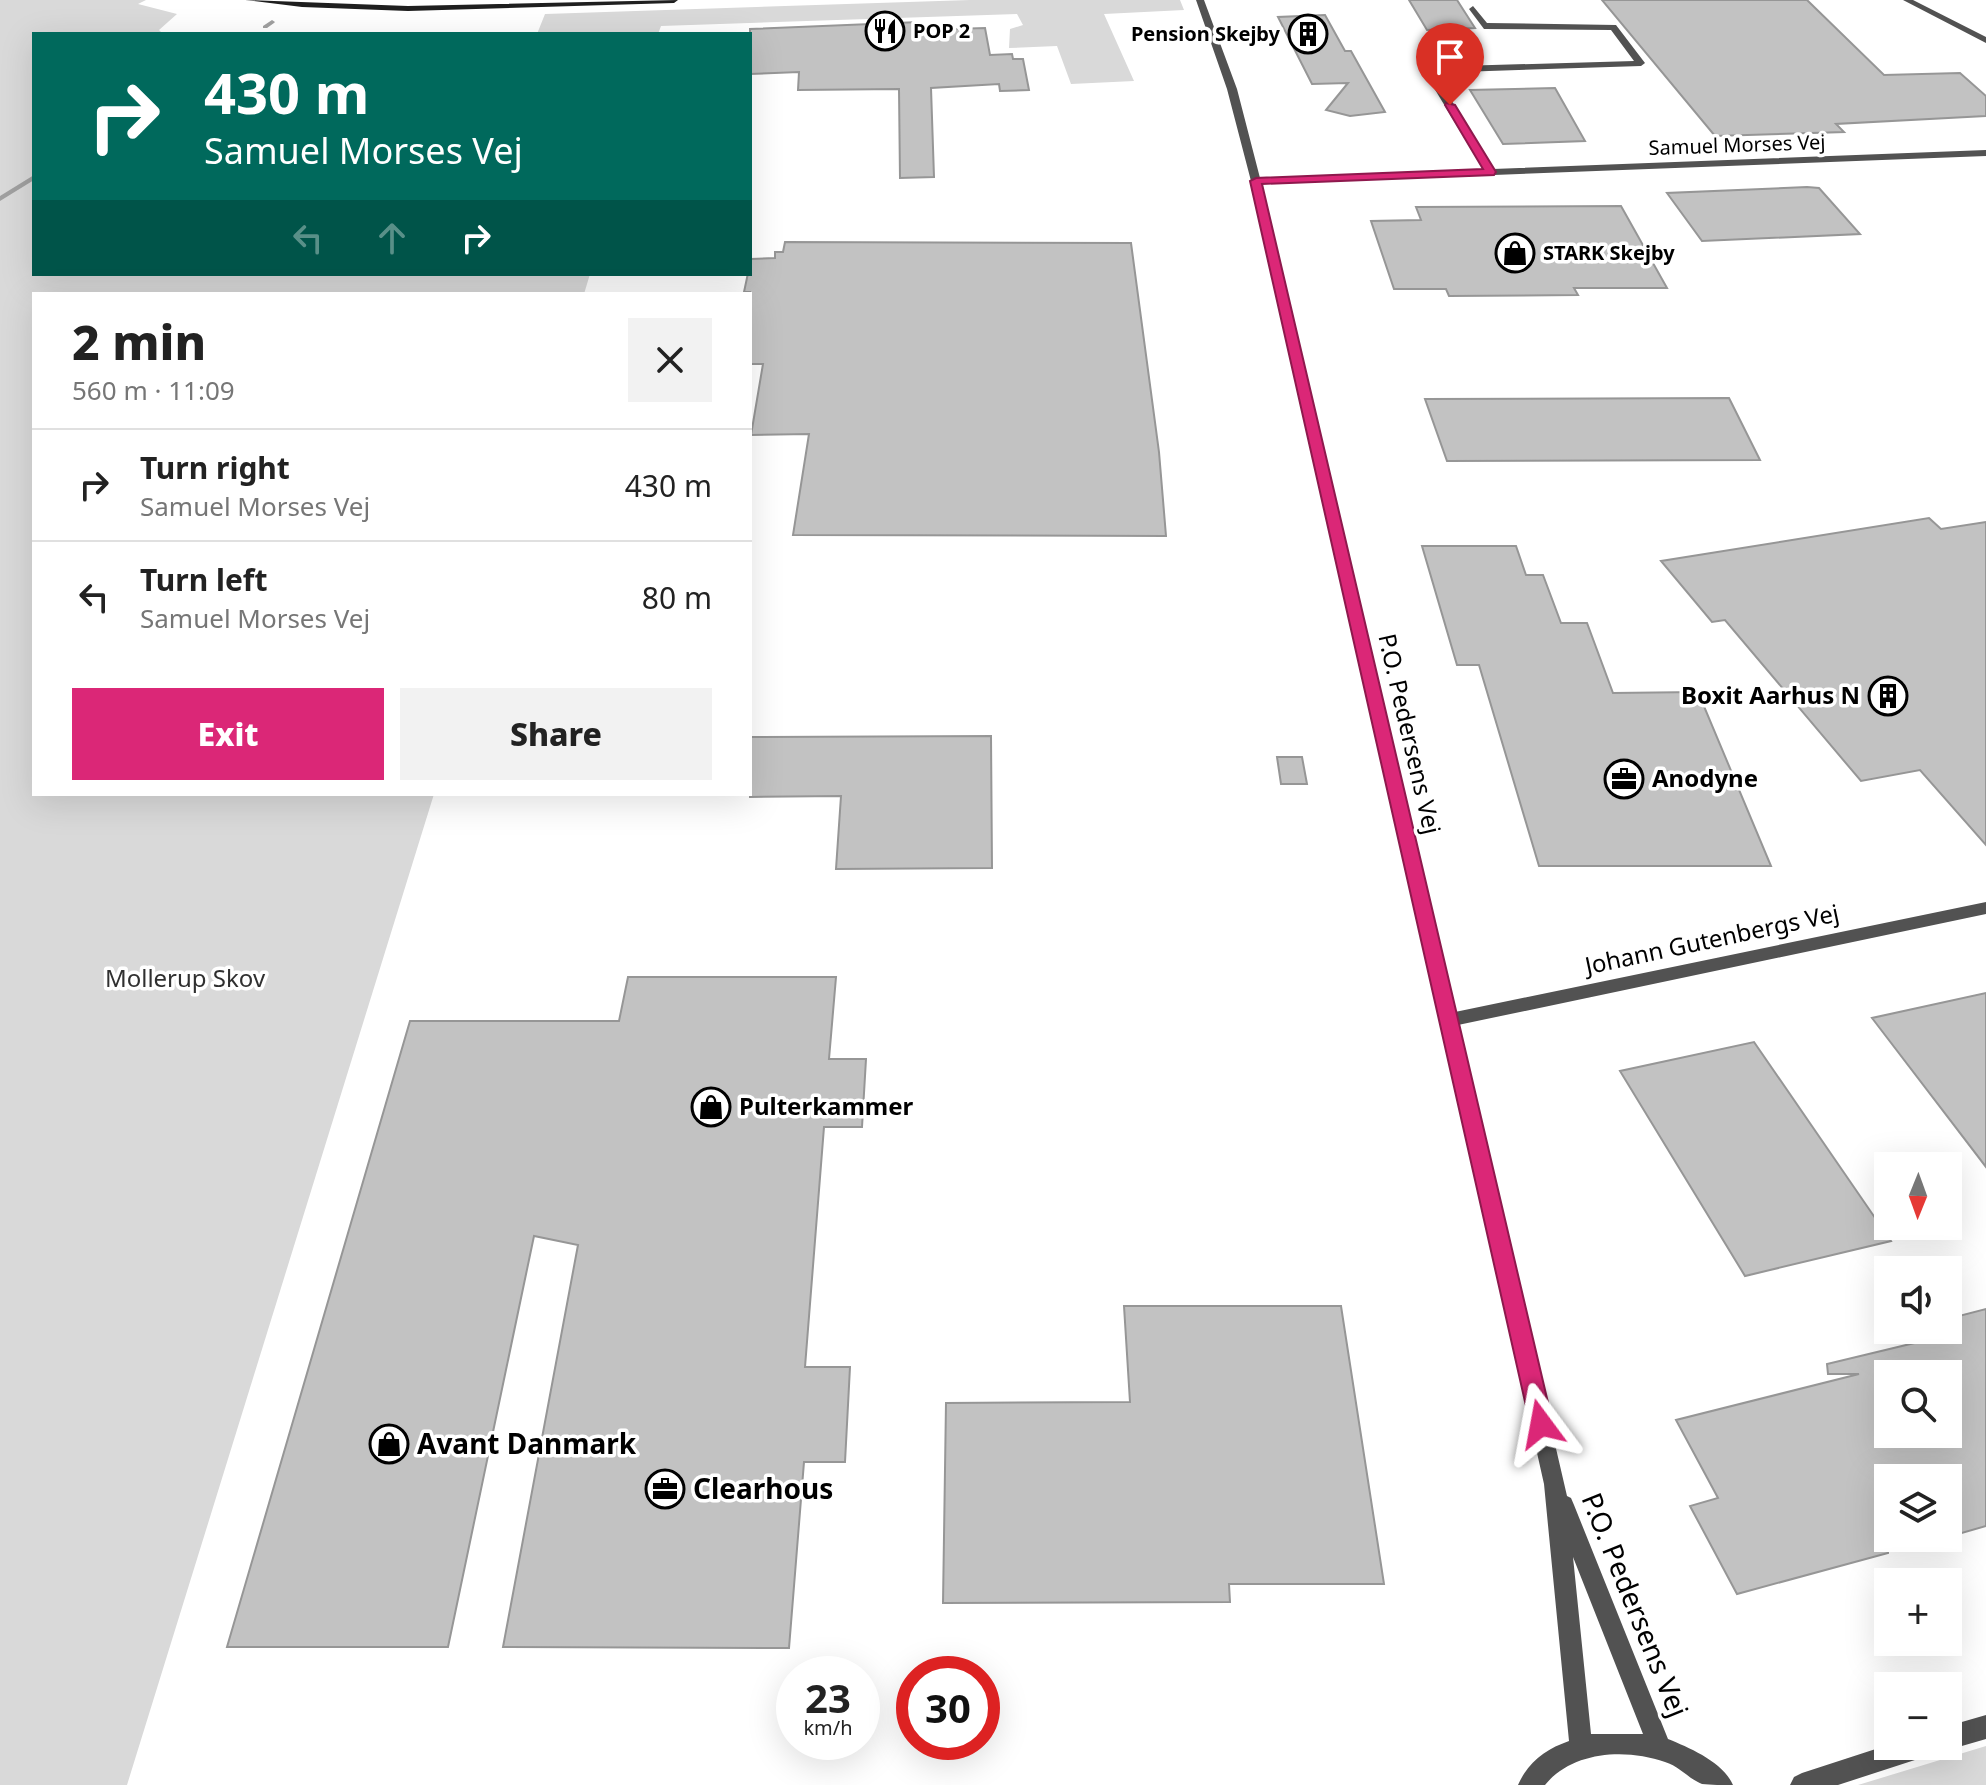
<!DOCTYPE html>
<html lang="en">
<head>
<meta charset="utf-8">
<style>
	body { margin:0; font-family:"Noto Sans",sans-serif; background:#f2f2f2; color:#222; height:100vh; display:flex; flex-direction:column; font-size:30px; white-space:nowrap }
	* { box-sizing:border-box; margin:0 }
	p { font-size:26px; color:#767676 }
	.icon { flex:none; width:44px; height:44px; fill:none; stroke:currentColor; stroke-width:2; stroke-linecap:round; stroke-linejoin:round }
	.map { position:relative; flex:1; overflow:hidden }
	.details { position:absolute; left:32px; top:292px; width:720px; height:504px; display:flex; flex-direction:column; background:#fff; border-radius:0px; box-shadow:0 8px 32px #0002 }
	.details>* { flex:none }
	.hud { position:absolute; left:32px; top:32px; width:720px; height:244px; border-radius:0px; box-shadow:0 8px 32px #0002; background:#00695c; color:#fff; overflow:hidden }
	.needle { width:52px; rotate:181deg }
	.controls { position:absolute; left:1874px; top:1152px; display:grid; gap:16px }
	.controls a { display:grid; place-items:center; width:88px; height:88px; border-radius:0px; background:#fff; box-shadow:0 8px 32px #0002; font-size:40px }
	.speed { position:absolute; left:776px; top:1656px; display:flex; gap:16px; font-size:40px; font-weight:700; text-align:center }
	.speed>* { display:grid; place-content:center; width:104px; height:104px; border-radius:50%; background:#fff; box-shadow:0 8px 32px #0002; line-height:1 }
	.speed small { font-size:20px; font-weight:400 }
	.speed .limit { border:12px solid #d22; background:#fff; color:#111 }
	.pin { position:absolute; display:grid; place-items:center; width:68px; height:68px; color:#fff; margin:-82px -34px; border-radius:50% 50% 50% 0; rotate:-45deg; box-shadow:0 0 8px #0007 }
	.pin .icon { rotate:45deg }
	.me { position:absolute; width:88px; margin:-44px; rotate:347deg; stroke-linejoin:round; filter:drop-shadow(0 0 6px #0008) }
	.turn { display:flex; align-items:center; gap:28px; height:168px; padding:0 40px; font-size:36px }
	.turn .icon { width:104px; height:104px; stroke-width:2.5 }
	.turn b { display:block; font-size:56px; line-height:68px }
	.lanes { display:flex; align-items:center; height:76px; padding:0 40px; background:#0003; justify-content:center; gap:40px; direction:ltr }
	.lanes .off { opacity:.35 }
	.round { display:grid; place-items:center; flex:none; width:84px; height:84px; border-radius:0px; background:#f2f2f2 }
	.overview { display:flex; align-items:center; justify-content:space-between; height:136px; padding:0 40px }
	h1 { font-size:48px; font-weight:800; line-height:60px }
	.button { display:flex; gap:16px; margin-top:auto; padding:16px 40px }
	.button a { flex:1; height:92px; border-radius:0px; background:#db2777; color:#fff; font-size:32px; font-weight:800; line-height:92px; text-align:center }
	.button a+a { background:#f2f2f2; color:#222 }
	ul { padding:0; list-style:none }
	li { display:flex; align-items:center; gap:24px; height:112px; padding:0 40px; border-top:2px solid #e0e0e0 }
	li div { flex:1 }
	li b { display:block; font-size:30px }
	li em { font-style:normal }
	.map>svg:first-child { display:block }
	.green { fill:#d9d9d9 }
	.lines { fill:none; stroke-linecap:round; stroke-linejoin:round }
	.stream { fill:#a0a0a0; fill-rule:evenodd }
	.building { fill:#c2c2c2; stroke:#969696; stroke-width:2; fill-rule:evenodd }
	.street { fill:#525252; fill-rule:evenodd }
	.secondary { fill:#1f1f1f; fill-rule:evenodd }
	.route { fill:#db2777; stroke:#8e194d; stroke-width:2 }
	.labels { text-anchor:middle; stroke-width:7; stroke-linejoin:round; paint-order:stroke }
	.far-poi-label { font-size:20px; font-weight:bold; fill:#000; stroke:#fff; text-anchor:start }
	.far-street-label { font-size:20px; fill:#000; stroke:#fff }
	.poi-label { font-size:24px; font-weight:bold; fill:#000; stroke:#fff; text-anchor:start }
	.street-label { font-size:24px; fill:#000; stroke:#fff }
	.park-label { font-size:24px; fill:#303030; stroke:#fff }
	.near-poi-label { font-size:28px; font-weight:bold; fill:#000; stroke:#fff; text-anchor:start }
	.near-street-label { font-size:28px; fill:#000; stroke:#fff }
</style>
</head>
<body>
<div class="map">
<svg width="1986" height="1785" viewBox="0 0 1986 1785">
	<rect width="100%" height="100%" fill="#fff"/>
	<path class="green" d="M0,0h146l-8,4 39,10 -18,16 4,4h-129v240h556l-6,20h-550v500h400l-307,991h-127z
		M970,0h210l4,10 -80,4 30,67 -63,3 -14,-38 -48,2 1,-19 13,-4 -6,-11 -356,12 -3,8h-121l8,-20z
		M1986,1746v39h-128z"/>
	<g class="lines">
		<path class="stream" d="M272,20l3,2 -1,1 -7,5h-4v-2z
			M34,175v5l-34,21v-5z"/>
	</g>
	<path class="building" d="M1409,0h48l18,28 -48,2z
		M1602,0h205l77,75 76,-2 26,23v20l-150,8 8,8 -129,4z
		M1325,15l20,36h6l34,61 -35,4 -24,-6 22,-27 -36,1 -34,-67z
		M919,22l1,8 65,-2 5,27 22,-1 1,5h10l6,31 -29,1 -1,-7 -68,4 3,89 -34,1 -1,-89 -101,1 1,-18 -49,2v-45z
		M1555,88l30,53 -82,3 -33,-54z
		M1807,187l12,1 41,46 -158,7 -35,-48z
		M1621,206l46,82h-93l4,7 -129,1 -3,-7h-52l-23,-68 50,-1 -5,-13z
		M785,242l346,1 28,209 7,84 -373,-1 16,-101 -58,1 12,-71h-13v-72h-6l7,-33 24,-1v-6h8z
		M1729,398l31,62 -313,1 -22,-62z
		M1929,518l12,11 45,-7v323l-66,-75 -59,11 -136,-161 -13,2 -51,-61z
		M1422,546h94l10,29h17l18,48h26l26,70 85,-1 73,174h-232l-60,-201h-22z
		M991,736l1,132 -156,1 5,-73 -91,1v-60z
		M1277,757h25l5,27h-26z
		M628,977h208l-7,82h37l-4,68h-38l-19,240h45l-5,95h-41l-15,186 -286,-1 75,-402 -44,-9 -86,411h-221l183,-626h209z
		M1986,993v174l-114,-149z
		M1754,1042l137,199 -146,35 -125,-205z
		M1124,1306h217l43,278h-155l1,18 -287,1 3,-200 184,-1z
		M1986,1309v217l-38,11v-59h-60v75l-151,41 -47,-88 28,-8 -42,-78 183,-46h-31l-1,-10 133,-32 -9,-14zM1888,1374h60v60h-60z"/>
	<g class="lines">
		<path class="street" d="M1196,0h8l33,89 23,89 223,-9 -52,-86 4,-9 23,-8 176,-5 -23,-31 -127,-1 -15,-20 4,-3 14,17 129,2 29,38 -4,3 -182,6 -17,6 -1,5 52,86 493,-19v6l-724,28 193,828 531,-110v12l-528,111 109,471 4,2 3,7 94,234c22,9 55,23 65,46 -9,0 -23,0 -31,-1 -13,-5 -23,-18 -37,-22 -39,-14 -93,-11 -120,23h-27c10,-23 28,-36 51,-44l-25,-257 -293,-1303 -24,-92zM1573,1557l70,177h-52z
			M1903,0h10l73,37v6z
			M1986,1715v24l-38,11 -8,-4h8v-20z
			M1888,1745l45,1 -4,8 -8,4 -83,27h-48l4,-8 8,-4z"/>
		<path class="secondary" d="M245,0l163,6 270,-6 -4,3 -266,8 -106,-4z"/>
	</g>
	<path class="route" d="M1446,103l9,2 41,67 -2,3 -232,9 291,1240 -4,8 -8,3 -8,-3 -3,-8 -280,-1243 6,-3 227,-9 -38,-64z"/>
	<defs>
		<g id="restaurant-ring" transform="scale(2)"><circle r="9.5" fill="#fff" stroke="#000" stroke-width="1.5"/><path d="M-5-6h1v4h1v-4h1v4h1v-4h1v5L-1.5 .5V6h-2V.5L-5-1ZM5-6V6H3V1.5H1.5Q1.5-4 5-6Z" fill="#000"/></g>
		<g id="building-ring" transform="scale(2)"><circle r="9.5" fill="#fff" stroke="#000" stroke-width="1.5"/><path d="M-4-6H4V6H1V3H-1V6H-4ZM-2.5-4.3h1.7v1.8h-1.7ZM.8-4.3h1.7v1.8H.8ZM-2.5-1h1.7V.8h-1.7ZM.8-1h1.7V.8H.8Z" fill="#000"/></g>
		<g id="shop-ring" transform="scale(2)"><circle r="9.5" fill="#fff" stroke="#000" stroke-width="1.5"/><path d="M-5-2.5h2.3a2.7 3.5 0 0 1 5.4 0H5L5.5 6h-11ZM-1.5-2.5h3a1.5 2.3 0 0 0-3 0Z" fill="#000"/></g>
		<g id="office-ring" transform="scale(2)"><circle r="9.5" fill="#fff" stroke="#000" stroke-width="1.5"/><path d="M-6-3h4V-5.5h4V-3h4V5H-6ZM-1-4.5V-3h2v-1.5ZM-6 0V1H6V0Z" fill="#000"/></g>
	</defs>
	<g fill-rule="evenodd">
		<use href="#restaurant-ring" x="885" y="31"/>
		<use href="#building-ring" x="1308" y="34"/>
		<use href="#shop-ring" x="1515" y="253"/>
		<use href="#building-ring" x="1888" y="696"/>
		<use href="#office-ring" x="1624" y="779"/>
		<use href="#shop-ring" x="711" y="1107"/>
		<use href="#shop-ring" x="389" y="1444"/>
		<use href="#office-ring" x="665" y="1489"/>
	</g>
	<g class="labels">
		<g class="far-poi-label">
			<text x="913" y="38">POP 2</text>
			<text x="1280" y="41" text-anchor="end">Pension Skejby</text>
			<text x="1543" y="260">STARK Skejby</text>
		</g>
		<g class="far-street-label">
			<text transform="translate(1737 145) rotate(-2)" y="7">Samuel Morses Vej</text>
		</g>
		<g class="poi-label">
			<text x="1860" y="704" text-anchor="end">Boxit Aarhus N</text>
			<text x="1652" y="787">Anodyne</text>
			<text x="739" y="1115">Pulterkammer</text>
		</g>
		<g class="street-label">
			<text transform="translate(1409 734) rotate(77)" y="8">P.O. Pedersens Vej</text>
			<text transform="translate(1712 940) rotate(-12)" y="8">Johann Gutenbergs Vej</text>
		</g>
		<g class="park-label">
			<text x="185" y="987">Mollerup Skov</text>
		</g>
		<g class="near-poi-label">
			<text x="417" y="1454">Avant Danmark</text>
			<text x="693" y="1499">Clearhous</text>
		</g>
		<g class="near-street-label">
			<text transform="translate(1635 1605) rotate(68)" y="10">P.O. Pedersens Vej</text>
		</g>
	</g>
</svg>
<div class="controls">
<a><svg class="needle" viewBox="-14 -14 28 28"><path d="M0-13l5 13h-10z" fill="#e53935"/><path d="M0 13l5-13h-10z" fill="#767676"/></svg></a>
<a><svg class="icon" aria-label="sound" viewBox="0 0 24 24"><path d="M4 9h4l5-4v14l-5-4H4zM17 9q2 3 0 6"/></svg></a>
<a><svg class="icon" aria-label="search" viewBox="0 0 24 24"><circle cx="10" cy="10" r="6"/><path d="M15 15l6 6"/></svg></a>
<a><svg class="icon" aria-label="layers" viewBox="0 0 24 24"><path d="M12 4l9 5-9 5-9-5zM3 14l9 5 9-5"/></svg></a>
<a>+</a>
<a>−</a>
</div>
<div class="speed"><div>23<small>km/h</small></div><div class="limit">30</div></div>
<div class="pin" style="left:1450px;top:105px;background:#d93025"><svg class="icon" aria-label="arrive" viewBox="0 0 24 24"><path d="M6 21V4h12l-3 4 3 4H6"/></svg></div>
<svg class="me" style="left:1541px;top:1424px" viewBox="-20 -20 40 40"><path d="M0-17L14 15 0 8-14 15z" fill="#db2777" stroke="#fff" stroke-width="4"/></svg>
<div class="hud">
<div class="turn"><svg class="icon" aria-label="right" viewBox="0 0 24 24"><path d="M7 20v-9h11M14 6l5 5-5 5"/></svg><div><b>430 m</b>Samuel Morses Vej</div></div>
<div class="lanes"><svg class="icon off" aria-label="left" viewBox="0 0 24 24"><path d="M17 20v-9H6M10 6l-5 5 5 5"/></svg><svg class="icon off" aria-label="ahead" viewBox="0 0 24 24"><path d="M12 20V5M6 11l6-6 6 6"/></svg><svg class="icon" aria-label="right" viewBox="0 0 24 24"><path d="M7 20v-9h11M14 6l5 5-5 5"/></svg></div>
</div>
<section class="details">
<div class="overview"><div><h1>2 min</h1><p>560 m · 11:09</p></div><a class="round"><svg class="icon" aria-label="close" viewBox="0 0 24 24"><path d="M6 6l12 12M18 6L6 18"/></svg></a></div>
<ul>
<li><svg class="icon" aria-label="right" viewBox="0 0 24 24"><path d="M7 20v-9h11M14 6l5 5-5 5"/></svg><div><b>Turn right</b><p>Samuel Morses Vej</p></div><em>430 m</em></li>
<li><svg class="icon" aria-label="left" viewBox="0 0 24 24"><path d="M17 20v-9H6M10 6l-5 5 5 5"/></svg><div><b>Turn left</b><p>Samuel Morses Vej</p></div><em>80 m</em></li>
</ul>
<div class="button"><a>Exit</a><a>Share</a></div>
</section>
</div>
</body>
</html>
